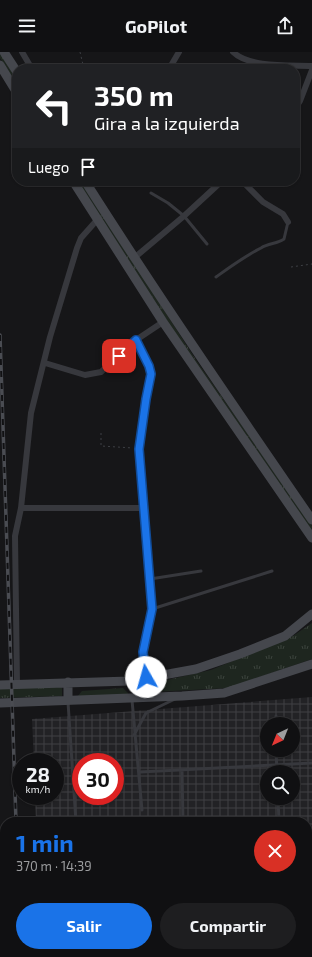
<!DOCTYPE html>
<html lang="es">
<head>
<meta charset="utf-8">
<style>
	body { margin:0; font-family:"Exo 2",sans-serif; background:#1e1e20; color:#f1f3f6; height:100vh; display:flex; flex-direction:column; font-size:15px; white-space:nowrap }
	* { box-sizing:border-box; margin:0 }
	p { font-size:13px; color:#9c9d9f }
	.icon { flex:none; width:22px; height:22px; fill:none; stroke:currentColor; stroke-width:2; stroke-linecap:round; stroke-linejoin:round }
	.map { position:relative; flex:1; overflow:hidden }
	.drawer { position:absolute; left:0px; top:765px; width:312px; height:140px; display:flex; flex-direction:column; background:#101012; border-radius:16px 16px 0 0; box-shadow:0 1px 3px #0004,0 0 0 1px #303032 }
	.drawer>* { flex:none }
	.hud { position:absolute; left:12px; top:12px; width:288px; height:122px; border-radius:16px; box-shadow:0 1px 3px #0004,0 0 0 1px #303032; background:#202124; color:#fff; overflow:hidden }
	.needle { width:26px; rotate:223deg }
	.tools { position:absolute; left:260px; top:665px; display:grid; gap:8px }
	.tools a { display:grid; place-items:center; width:40px; height:40px; border-radius:50%; background:#101012; box-shadow:0 1px 3px #0004,0 0 0 1px #303032; font-size:20px }
	.speed { position:absolute; left:12px; top:701px; display:flex; gap:8px; font-size:20px; font-weight:700; text-align:center }
	.speed>* { display:grid; place-content:center; width:52px; height:52px; border-radius:50%; background:#101012; box-shadow:0 1px 3px #0004,0 0 0 1px #303032; line-height:1 }
	.speed small { font-size:10px; font-weight:400 }
	.speed .limit { border:6px solid #d22; background:#fff; color:#111 }
	.pin { position:absolute; display:grid; place-items:center; width:34px; height:34px; color:#fff; margin:-17px; border-radius:8px; box-shadow:0 2px 6px #0006 }
	.me { position:absolute; width:44px; margin:-22px; rotate:353deg; stroke-linejoin:round; filter:drop-shadow(0 0 3px #0008) }
	.turn { display:flex; align-items:center; gap:14px; height:84px; padding:0 16px; font-size:18px }
	.turn .icon { width:52px; height:52px; stroke-width:2.5 }
	.turn b { display:block; font-size:28px; line-height:34px }
	.then { display:flex; align-items:center; height:38px; padding:0 16px; background:#0003; gap:8px; font-size:15px }
	.round { display:grid; place-items:center; flex:none; width:42px; height:42px; border-radius:21px; background:#1e1e20 }
	.head { display:flex; align-items:center; justify-content:space-between; height:68px; padding:0 16px }
	h1 { font-size:24px; font-weight:700; line-height:30px; color:#1a73e8 }
	.action { display:flex; gap:8px; margin-top:auto; padding:8px 16px }
	.action a { flex:1; height:46px; border-radius:24px; background:#1a73e8; color:#fff; font-size:16px; font-weight:700; line-height:46px; text-align:center }
	.action a+a { background:#1e1e20; color:#f1f3f6 }
	header { display:flex; justify-content:space-between; align-items:center; height:52px; padding:0 16px; background:#101012; font-size:18px; font-weight:700 }
	.map>svg:first-child { display:block }
	.industrial { fill:url(#industrial-grid); fill-rule:evenodd }
	.grass { fill:url(#grass-tufts) }
	.water { fill:url(#water-rules) }
	.lines { fill:none; stroke-linecap:round; stroke-linejoin:round }
	.path { stroke:#3d3f44; stroke-width:1; stroke-dasharray:2 3; stroke-linecap:butt }
	.lane { stroke:#37383d; stroke-width:3 }
	.street { stroke:#37383d; stroke-width:6 }
	.secondary { stroke:#45474d; stroke-width:9 }
	.rail-casing { stroke:#4a4c52; stroke-width:3.5 }
	.rail { stroke:#111113; stroke-width:2; stroke-dasharray:6; stroke-linecap:butt }
	.route-casing { stroke:#114b97; stroke-width:10 }
	.route { stroke:#1a73e8; stroke-width:7 }
</style>
</head>
<body>
<header><svg class="icon" aria-label="menu" viewBox="0 0 24 24"><path d="M4 6h16M4 12h16M4 18h16"/></svg>GoPilot<svg class="icon" aria-label="share" viewBox="0 0 24 24"><path d="M12 15V3M7 8l5-5 5 5M5 13v7h14v-7"/></svg></header>
<div class="map">
<svg width="312" height="905" viewBox="0 0 312 905">
	<defs>
		<pattern id="industrial-grid" width="8" height="8" patternUnits="userSpaceOnUse"><rect width="8" height="8" fill="#222225"/><path d="M0 4h8M4 0v8" fill="none" stroke="#3f3f43"/></pattern>
		<pattern id="grass-tufts" width="24" height="20" patternUnits="userSpaceOnUse"><rect width="24" height="20" fill="#1e261f"/><path d="M3 7l-1-3M5 7V3M7 7l1-3M15 17l-1-3M17 17v-4M19 17l1-3" fill="none" stroke="#3c433d"/></pattern>
		<pattern id="water-rules" width="6" height="5" patternUnits="userSpaceOnUse"><rect width="6" height="5" fill="#2c353c"/><path d="M0 2.5h6" fill="none" stroke="#485056"/></pattern>
	</defs>
	<rect width="100%" height="100%" fill="#161618"/>
	<path class="industrial" d="M312,645v260h-270v-5h265v-130h-271l-1,-26h20v-34h-21l-2,-43zM267,672h26v26h-26zM81,710h34v34h-34zM267,720h26v26h-26z"/>
	<path class="grass" d="M0,0l17,27v6l-17,-27z
		M76,129h5l115,179 116,166v8l-119,-170z
		M312,571v36l-84,29 -93,5 1,-6 75,-17 82,-34z
		M62,634v10l-62,2v-9z
		M123,636l5,5 -1,2 -50,2 5,-6z"/>
	<path class="water" d="M0,830l5,9v19l-5,-11z"/>
	<g class="lines">
		<path class="path" d="M80,0l4,17
			M291,215l21,-3
			M101,381v13l32,2"/>
		<path class="lane" d="M90,134l8,-5
			M151,141l17,10 16,13 23,28
			M216,225c14,-10 29,-21 45,-29 8,-5 16,-4 23,-9l4,-17
			M150,527l51,-8
			M152,557l120,-38
			M132,648l10,110
			M68,650l8,120
			M276,664v8
			M134,683l12,-22 29,-14
			M276,698l1,22
			M182,718l1,52
			M140,720l172,-9
			M278,746l1,24
			M307,796h5
			M307,876h5
			M187,900v5
			M285,900v5
			M78,905l2,-5"/>
		<path class="street" d="M22,0l10,17
			M233,0c16,16 57,13 79,14
			M169,17l10,-17
			M295,57l5,-8 12,-31
			M242,129l21,21 20,12 5,8
			M134,206l50,-42 38,-35
			M136,288l13,25 2,8 -5,26 -7,50 13,160 -9,42 3,26
			M45,311l40,12 16,-3 35,-32 27,-18
			M21,456h123
			M17,632l-2,-148 6,-28 10,-95 19,-76 27,-89 4,-10 16,-18"/>
		<path class="secondary" d="M4,0l13,20
			M0,13l17,28
			M73,129l90,141 149,216
			M85,129c73,115 150,227 227,339
			M0,633l130,-4 66,-12 44,-15 45,-18 27,-22
			M68,648v-18
			M0,651l182,-7 42,-3 88,-29"/>
		<g class="rail-casing">
			<path id="rail" d="M0,283l16,487
				M22,900v5"/>
		</g>
		<use href="#rail" class="rail"/>
	</g>
	<g class="lines">
		<g class="route-casing">
			<path id="route" d="M119,304l17,-16 13,26 2,8 -5,25 -7,50 13,160 -9,43 3,25"/>
		</g>
		<use href="#route" class="route"/>
	</g>
</svg>
<div class="tools">
<a><svg class="needle" viewBox="-14 -14 28 28"><path d="M0-13l5 13h-10z" fill="#e53935"/><path d="M0 13l5-13h-10z" fill="#9c9d9f"/></svg></a>
<a><svg class="icon" aria-label="search" viewBox="0 0 24 24"><circle cx="10" cy="10" r="6"/><path d="M15 15l6 6"/></svg></a>
</div>
<div class="speed"><div>28<small>km/h</small></div><div class="limit">30</div></div>
<div class="pin" style="left:119px;top:304px;background:#d93025"><svg class="icon" aria-label="arrive" viewBox="0 0 24 24"><path d="M6 21V4h12l-3 4 3 4H6"/></svg></div>
<svg class="me" style="left:146px;top:625px" viewBox="-20 -20 40 40"><circle r="19" fill="#fff"/><path d="M0-13L10 11 0 6-10 11z" fill="#1a73e8"/></svg>
<div class="hud">
<div class="turn"><svg class="icon" aria-label="left" viewBox="0 0 24 24"><path d="M17 20v-9H6M10 6l-5 5 5 5"/></svg><div><b>350 m</b>Gira a la izquierda</div></div>
<div class="then">Luego<svg class="icon" aria-label="arrive" viewBox="0 0 24 24"><path d="M6 21V4h12l-3 4 3 4H6"/></svg></div>
</div>
<section class="drawer">
<div class="head"><div><h1>1 min</h1><p>370 m · 14:39</p></div><a class="round" style="background:#d93025;color:#fff"><svg class="icon" aria-label="close" viewBox="0 0 24 24"><path d="M6 6l12 12M18 6L6 18"/></svg></a></div>
<div class="action"><a>Salir</a><a>Compartir</a></div>
</section>
</div>
</body>
</html>
